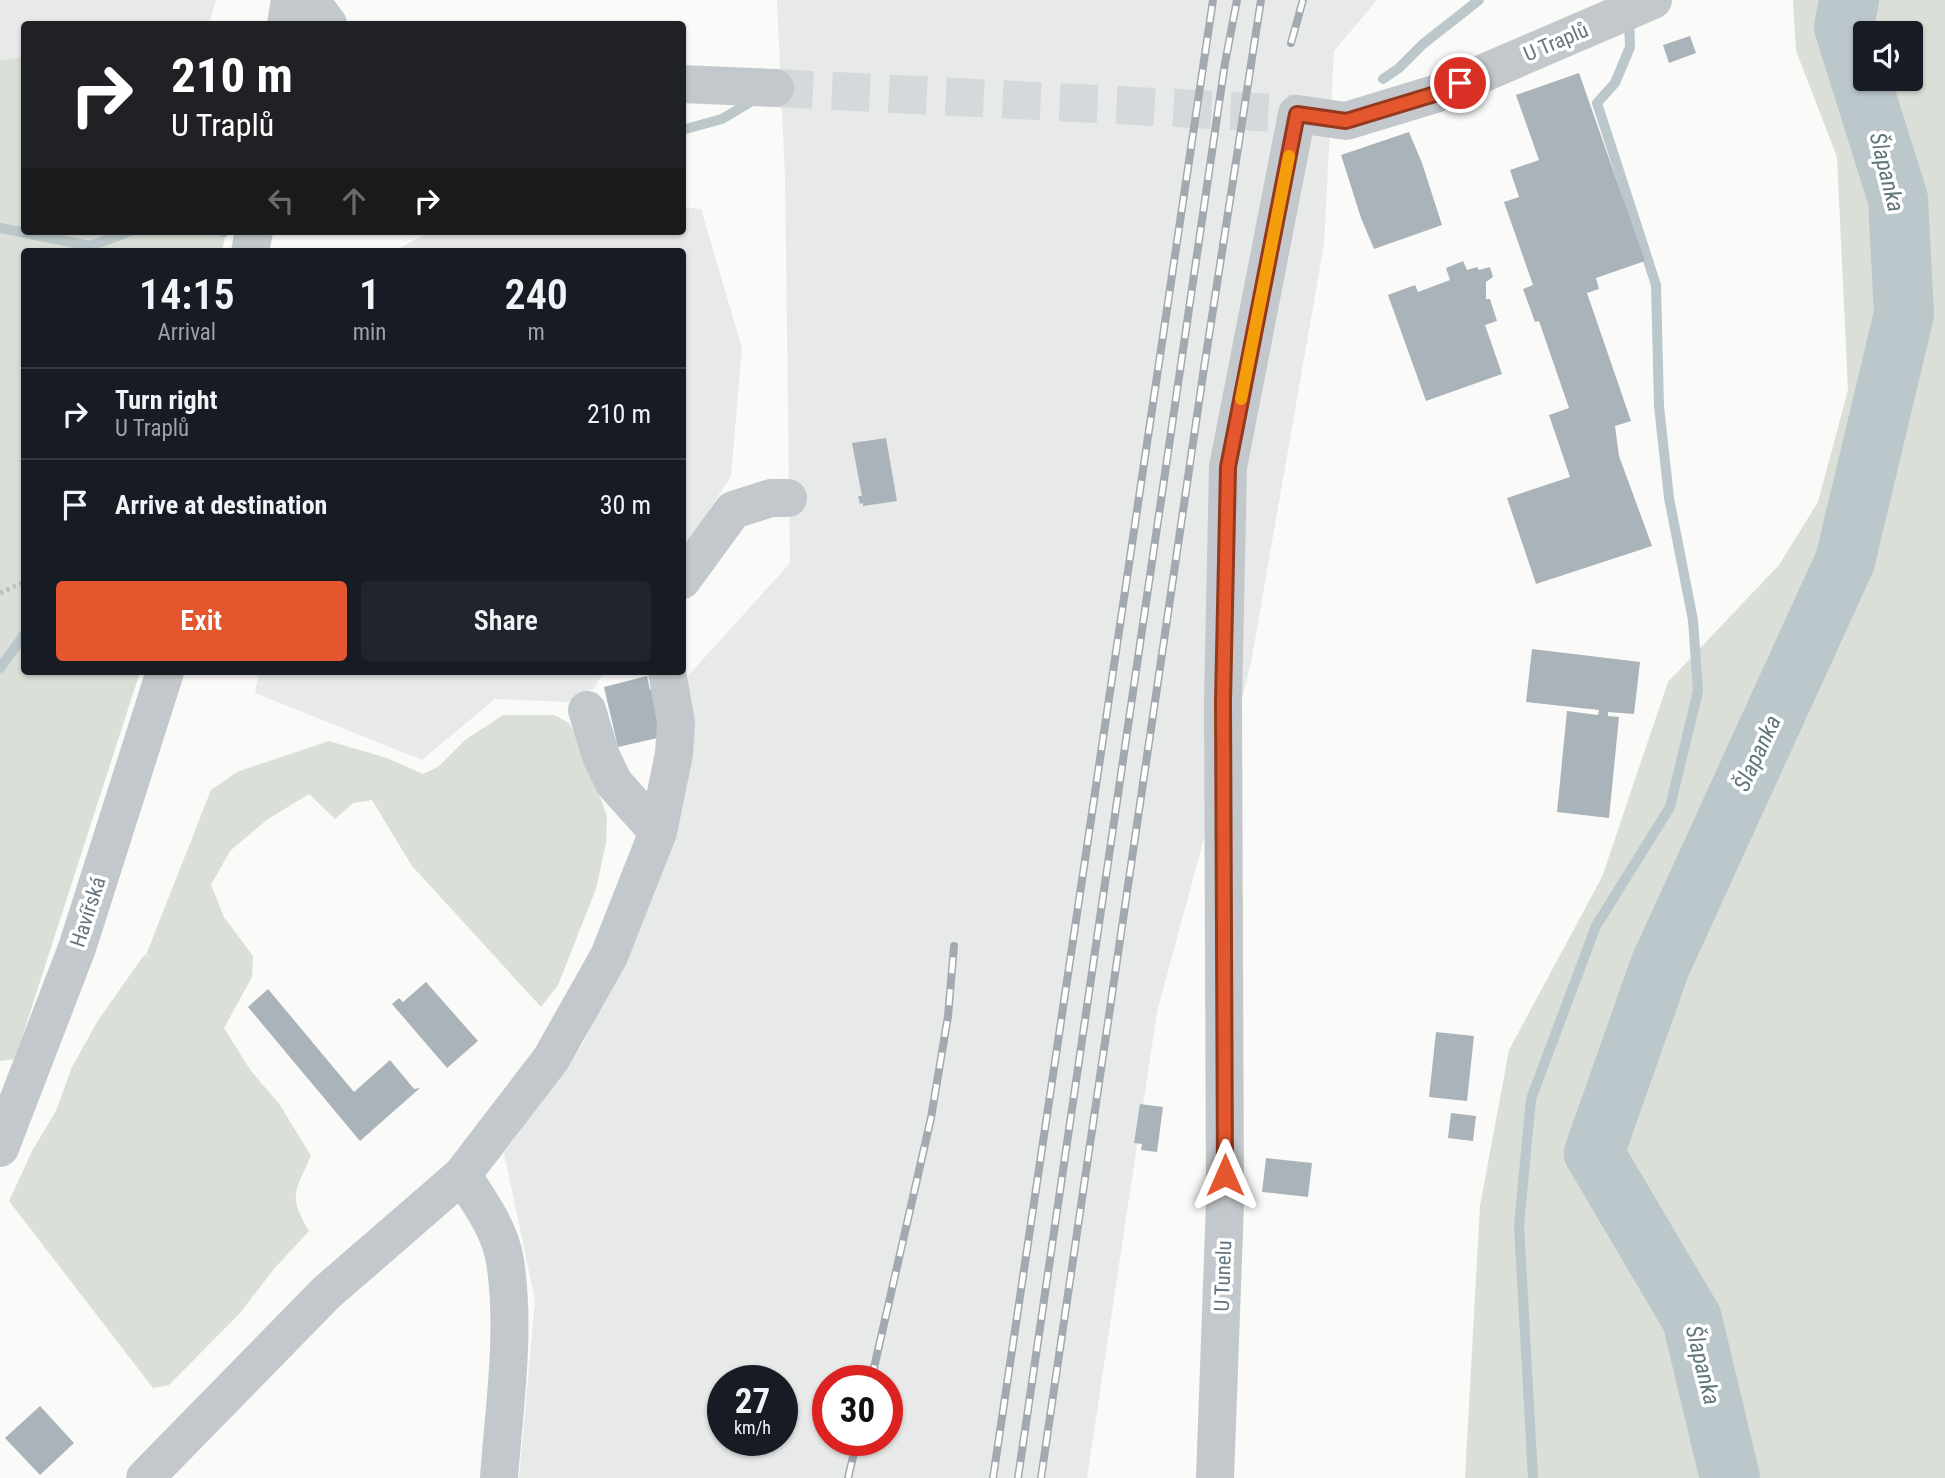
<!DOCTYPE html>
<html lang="en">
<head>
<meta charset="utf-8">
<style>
	body { margin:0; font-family:"Roboto Condensed",sans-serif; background:#20242c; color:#f1f3f6; height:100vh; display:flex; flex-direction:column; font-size:26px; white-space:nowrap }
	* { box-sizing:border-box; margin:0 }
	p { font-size:23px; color:#9ea1a6 }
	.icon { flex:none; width:38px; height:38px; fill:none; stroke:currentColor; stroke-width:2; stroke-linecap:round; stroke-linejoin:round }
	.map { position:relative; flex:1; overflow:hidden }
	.sheet { position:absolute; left:21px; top:248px; width:665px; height:427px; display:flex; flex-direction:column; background:#171b24; border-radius:7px; box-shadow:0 2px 5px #0004 }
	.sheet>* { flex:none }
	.top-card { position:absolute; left:21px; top:21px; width:665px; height:214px; border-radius:7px; box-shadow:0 2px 5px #0004; background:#202124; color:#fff; overflow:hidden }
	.buttons { position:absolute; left:1853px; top:21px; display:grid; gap:14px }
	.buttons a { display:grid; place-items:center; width:70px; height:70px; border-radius:7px; background:#171b24; box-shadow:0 2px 5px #0004; font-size:35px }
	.speed { position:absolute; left:707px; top:1365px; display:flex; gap:14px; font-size:35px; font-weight:700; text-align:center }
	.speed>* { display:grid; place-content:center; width:91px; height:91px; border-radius:50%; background:#171b24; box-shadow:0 2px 5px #0004; line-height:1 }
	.speed small { font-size:18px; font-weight:400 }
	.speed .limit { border:10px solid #d22; background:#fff; color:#111 }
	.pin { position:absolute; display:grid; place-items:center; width:60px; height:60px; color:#fff; margin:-30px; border:4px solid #fff; border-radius:50%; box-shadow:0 2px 7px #0007 }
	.me { position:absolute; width:77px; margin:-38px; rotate:0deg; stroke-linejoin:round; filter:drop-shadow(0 0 5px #0008) }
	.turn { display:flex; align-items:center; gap:24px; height:147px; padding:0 35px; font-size:32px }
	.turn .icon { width:91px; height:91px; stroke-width:2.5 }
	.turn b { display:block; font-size:49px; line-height:60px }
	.lanes { display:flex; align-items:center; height:66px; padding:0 35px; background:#0003; justify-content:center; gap:35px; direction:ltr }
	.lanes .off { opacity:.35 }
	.eta { display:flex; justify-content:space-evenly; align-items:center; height:119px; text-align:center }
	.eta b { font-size:42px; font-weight:600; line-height:49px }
	.action { display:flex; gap:14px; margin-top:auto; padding:14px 35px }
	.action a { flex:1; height:80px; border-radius:7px; background:#e4572e; color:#fff; font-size:28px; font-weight:600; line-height:80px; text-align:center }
	.action a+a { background:#20242c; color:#f1f3f6 }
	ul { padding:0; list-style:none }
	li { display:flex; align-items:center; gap:21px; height:91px; padding:0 35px; border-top:2px solid #363941 }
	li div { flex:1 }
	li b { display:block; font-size:26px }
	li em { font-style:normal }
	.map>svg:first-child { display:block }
	.built { fill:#e8e9e9; fill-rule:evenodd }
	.green { fill:#dadfd7; fill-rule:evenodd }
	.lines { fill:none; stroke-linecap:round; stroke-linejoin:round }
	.stream { stroke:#bbc7cb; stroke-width:10 }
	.river { stroke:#bbc7cb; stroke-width:60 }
	.building { fill:#aab3b9 }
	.minor-tunnel { stroke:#d5d9db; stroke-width:38; stroke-dasharray:38 19; stroke-linecap:butt }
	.path { stroke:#bbbfc2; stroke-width:4.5; stroke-dasharray:3.5 3.5; stroke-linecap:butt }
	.minor { stroke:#c3c8cc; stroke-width:38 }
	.rail-casing { stroke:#a2aab0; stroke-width:8 }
	.rail { stroke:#fff; stroke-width:5; stroke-dasharray:16; stroke-linecap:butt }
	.route-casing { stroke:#94391e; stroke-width:18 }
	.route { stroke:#e4572e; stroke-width:12 }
	.slow { stroke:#f59e0b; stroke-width:12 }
	.labels { text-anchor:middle; stroke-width:7; stroke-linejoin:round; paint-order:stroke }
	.street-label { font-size:21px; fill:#657683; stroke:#fff }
	.water-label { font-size:23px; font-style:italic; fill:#60757c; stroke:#fff }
</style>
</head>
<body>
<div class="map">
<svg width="1945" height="1478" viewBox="0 0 1945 1478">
	<rect width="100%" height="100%" fill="#fafaf8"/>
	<path class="built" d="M0,0h216l-7,24h-185v32l-24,5z
		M777,0h600l-43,51 -10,193 -74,424 -93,344 -70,466h-568l16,-178 -31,-147 79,-109 70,-160 33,-206 104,-115 -5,-386zM723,1381h59v59h-59zM828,1381h59v59h-59z
		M683,207l18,2 41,139 -11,128 -48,75 -1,-299h-290l32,-17 13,-4h245z
		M259,672h345l-10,16 -26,14 -73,-3 -73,61 -167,-67z"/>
	<path class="green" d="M1793,0h152v1478h-480l15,-272 29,-156 93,-173 66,-195 111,-117 39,-63 30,-112 -11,-233 -41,-106zM1911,33v46h-45v-46z
		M24,56v175h202l-4,21h-198v420h116l-125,387 -15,2v-1000z
		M503,715h51l15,8 11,20 27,73 -1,27 -10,46 -38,96 -17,22 -129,-141 -40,-66 -19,3 -18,16 -26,-25 -41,25 -38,32 -19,34 13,32 29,39 -1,21 -28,51 27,43 29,34 31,51c-15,34 -24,39 -2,75l-36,39 -32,42 -72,73 -16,3 -144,-187 23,-50 24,-40 16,-44 25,-45 47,-67 7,3 -5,-3 65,-165 26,-18 92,-31 58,17 36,16 15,-7 27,-27z"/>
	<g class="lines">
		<path class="stream" d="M1383,79l16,-11 24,-24 56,-44
			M682,130l40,-11 30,-18
			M0,228l90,18 41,-15
			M222,231l2,1
			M0,668l24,-33
			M1533,1478l-14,-253 12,-126 65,-173 74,-119 28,-116 -5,-71 -24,-122 -10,-92 -3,-121 -59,-182 18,-20 15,-36 -1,-28"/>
		<path class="river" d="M1730,1478l-38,-159 -98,-166 66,-187 185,-405 59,-247 -6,-115 -54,-172 5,-27"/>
	</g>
	<path class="building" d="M1690,36l6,17 -27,10 -6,-18z
		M1579,73l66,188 -49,17 3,11 -12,4 44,128 -16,5 4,30 33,90 -116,38 -29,-86 63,-21 -21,-62 20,-7 -30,-87 -4,1 -12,-33 10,-4 -29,-83 15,-5 -9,-27 29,-10 -23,-65z
		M1409,132l13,31 20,62 -68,24 -13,-31 -20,-63z
		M1463,261l4,9 10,-3 2,3 11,-3 3,10 -7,5v17h4l7,22 -12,4 17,49 -76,27 -38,-106 27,-10 3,7 32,-12 -4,-12z
		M886,438l11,63 -34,5v-3l-3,1 -2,-8h4l-10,-53z
		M1532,649l108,13 -6,52 -26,-2v4l11,1 -10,101 -52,-6 10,-101 31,4 1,-5 -73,-8z
		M647,676l3,14 4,-2 12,48 -48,11 -14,-60z
		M426,982l52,59 -31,27 -55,-64 7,-6 4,4z
		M268,989l86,103 36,-32 24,29 6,-1 -60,53 -112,-134z
		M1436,1032l38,4 -7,65 -38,-4z
		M1140,1104l23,3 -6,45 -16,-2 1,-6 -8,-1z
		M1451,1113l25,3 -3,25 -25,-3z
		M1266,1158l46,5 -4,34 -46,-5z
		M40,1406l34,37 -34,32 -35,-37z"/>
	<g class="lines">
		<path class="minor-tunnel" d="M775,88l522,26"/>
		<path class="path" d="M0,593l24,-11"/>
		<path class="minor" d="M310,0l18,24
			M286,24l4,-24
			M682,84l93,4
			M250,252l4,-21
			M682,580l51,-70 38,-12h17
			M587,710l14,46 13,27 44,49
			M0,1148l77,-200 88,-276
			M462,1175c17,26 38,54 43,86 11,70 -1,147 -6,217
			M145,1478l181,-185 136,-118 89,-116 58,-103 49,-124 16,-78 2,-31 -9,-51
			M1215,1478l10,-275 -2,-502 5,-234 69,-353 49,7 89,-27 218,-94"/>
		<g class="rail-casing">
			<path id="rail" d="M1291,43l12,-43
				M871,1381l60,-263 17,-102 6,-70
				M848,1478l9,-38
				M993,1478l220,-1478
				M1018,1478l207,-1415 12,-63
				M1041,1478l163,-1110 57,-368"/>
		</g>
		<use href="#rail" class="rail"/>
	</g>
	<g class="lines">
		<g class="route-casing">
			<path id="route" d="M1225,1175l-2,-474 5,-234 69,-353 49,7 89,-27 25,-11"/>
		</g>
		<use href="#route" class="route"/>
		<path class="slow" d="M1241,399l48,-243"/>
	</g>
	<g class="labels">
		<g class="street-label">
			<text transform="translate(1556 42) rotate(-23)" y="7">U Traplů</text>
			<text transform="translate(88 912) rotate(-72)" y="7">Havířská</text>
			<text transform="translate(1223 1276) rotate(-88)" y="7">U Tunelu</text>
		</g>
		<g class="water-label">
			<text transform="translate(1887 172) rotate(76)" y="8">Šlapanka</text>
			<text transform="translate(1757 753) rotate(-65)" y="8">Šlapanka</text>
			<text transform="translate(1703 1365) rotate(76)" y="8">Šlapanka</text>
		</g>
	</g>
</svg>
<div class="buttons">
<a><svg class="icon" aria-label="sound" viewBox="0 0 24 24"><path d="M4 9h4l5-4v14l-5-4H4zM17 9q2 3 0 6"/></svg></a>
</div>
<div class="speed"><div>27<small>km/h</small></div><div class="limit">30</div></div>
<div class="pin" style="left:1460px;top:83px;background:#d93025"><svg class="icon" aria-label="arrive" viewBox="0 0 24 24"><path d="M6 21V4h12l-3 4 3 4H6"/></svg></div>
<svg class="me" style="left:1225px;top:1175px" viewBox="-20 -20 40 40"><path d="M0-17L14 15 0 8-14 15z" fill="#e4572e" stroke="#fff" stroke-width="4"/></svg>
<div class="top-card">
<div class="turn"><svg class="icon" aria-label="right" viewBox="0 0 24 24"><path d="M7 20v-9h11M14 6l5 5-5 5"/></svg><div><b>210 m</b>U Traplů</div></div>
<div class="lanes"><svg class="icon off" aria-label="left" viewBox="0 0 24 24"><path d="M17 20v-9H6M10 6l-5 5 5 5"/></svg><svg class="icon off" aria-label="ahead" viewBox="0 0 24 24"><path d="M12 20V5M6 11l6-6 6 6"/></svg><svg class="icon" aria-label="right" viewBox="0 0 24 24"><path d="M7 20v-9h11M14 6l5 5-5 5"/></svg></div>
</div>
<section class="sheet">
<div class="eta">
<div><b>14:15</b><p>Arrival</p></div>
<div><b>1</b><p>min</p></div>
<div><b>240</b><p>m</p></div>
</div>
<ul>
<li><svg class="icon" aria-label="right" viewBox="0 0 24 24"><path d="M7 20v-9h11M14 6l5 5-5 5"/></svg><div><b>Turn right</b><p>U Traplů</p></div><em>210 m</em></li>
<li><svg class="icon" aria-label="arrive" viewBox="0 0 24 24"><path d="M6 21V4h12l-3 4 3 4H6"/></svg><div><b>Arrive at destination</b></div><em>30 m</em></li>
</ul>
<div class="action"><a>Exit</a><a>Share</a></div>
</section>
</div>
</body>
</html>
